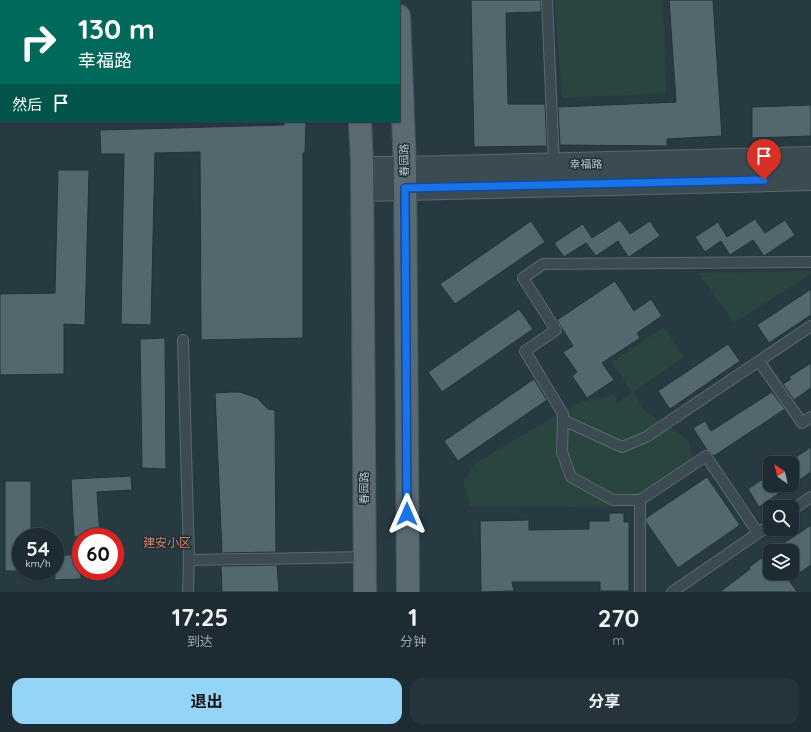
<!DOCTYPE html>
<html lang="zh">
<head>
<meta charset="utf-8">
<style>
	body { margin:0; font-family:Quicksand,"Noto Sans SC",sans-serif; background:#25343a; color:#f1f3f6; height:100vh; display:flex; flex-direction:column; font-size:15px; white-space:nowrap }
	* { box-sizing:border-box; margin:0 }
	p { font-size:13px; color:#a0a7ac }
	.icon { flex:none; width:22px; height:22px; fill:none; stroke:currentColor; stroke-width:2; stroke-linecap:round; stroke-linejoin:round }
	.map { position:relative; height:592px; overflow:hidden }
	.side { display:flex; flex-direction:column; background:#1d2c32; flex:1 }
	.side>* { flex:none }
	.hud { position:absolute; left:0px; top:0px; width:400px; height:122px; box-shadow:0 1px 3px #0004,0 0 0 1px #3b484d; background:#00695c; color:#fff; overflow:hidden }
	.needle { width:26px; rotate:326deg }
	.buttons { position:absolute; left:763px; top:456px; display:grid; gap:8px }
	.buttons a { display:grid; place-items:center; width:36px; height:36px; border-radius:8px; background:#1d2c32; box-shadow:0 1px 3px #0004,0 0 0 1px #3b484d; font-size:20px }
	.speed { position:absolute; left:12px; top:528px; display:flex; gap:8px; font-size:20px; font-weight:700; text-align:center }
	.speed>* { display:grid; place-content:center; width:52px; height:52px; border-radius:50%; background:#1d2c32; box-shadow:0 1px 3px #0004,0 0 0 1px #3b484d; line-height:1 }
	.speed small { font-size:10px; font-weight:400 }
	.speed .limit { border:6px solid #d22; background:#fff; color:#111 }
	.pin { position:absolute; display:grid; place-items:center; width:34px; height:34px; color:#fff; margin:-41px -17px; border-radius:50% 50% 50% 0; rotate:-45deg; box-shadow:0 0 4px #0007 }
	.pin .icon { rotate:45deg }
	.me { position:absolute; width:44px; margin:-22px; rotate:0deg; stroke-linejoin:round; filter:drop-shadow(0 0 3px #0008) }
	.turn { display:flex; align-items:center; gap:14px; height:84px; padding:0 12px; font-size:18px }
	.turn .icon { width:52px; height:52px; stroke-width:2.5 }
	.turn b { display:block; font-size:28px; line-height:34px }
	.then { display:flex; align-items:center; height:38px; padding:0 12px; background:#0003; gap:8px; font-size:15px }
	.eta { display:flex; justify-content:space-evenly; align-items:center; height:68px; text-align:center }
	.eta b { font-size:24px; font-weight:700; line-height:28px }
	.primary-button { display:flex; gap:8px; margin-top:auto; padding:8px 12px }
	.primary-button a { flex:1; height:46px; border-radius:12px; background:#94d4f6; color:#111; font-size:16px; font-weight:700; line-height:46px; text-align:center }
	.primary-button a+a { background:#25343a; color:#f1f3f6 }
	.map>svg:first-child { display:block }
	.green { fill:#2a4540 }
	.building { fill:#53676f; stroke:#223239 }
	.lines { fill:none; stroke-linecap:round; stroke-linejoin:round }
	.service-casing { stroke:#5a686f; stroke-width:12 }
	.tertiary-casing { stroke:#5a686f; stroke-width:24 }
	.primary-casing { stroke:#48575e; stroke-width:24 }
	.service { stroke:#3c4b52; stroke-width:10 }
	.tertiary { stroke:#3c4b52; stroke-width:22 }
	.primary { stroke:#5a6a71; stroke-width:22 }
	.route-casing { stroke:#114b97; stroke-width:10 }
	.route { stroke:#1a73e8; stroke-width:7 }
	.labels { text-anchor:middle; stroke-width:3; stroke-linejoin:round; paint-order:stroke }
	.street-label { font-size:11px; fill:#b9c5cc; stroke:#203037 }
	.neighbourhood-label { font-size:12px; fill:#d47d6c; stroke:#203037 }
</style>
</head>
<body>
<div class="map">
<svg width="811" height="592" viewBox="0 0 811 592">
	<rect width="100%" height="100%" fill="#273a42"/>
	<path class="green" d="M554,0h109l3,93 -104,5z
		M811,271v3l-77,49 -35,-50z
		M664,327l20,30 -51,35 12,19 35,23 9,8 6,21 -32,21 -53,23 -140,-1 -7,-24 13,-19 65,-39 39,-22 34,-7 4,7 14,-10 -20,-30z"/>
	<path class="building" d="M471,0h70v12l-35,1 2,91h37l2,42 -73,1z
		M669,0h44l9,136 -55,3v7l-107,-1 -2,-38 118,-5z
		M811,105v31l-59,2v-31z
		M284,121h22l-1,32h-2v185l-102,2 -1,-188 -45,1 -4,172 -30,-1 3,-170h-23l-1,-24 184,-5z
		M58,170h31l-4,155 -21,-1v50l-64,1v-81l55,-1z
		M755,219l10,14 20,-13 10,15 -31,21 -11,-16 -23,15 -9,-14 -16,11 -10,-15 23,-15 9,15z
		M620,220l10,14 20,-13 10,15 -31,21h-1l-10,-16 -22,15 -10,-13 -22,14 -10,-14 29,-19 9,14z
		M531,221l14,21 -90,62 -15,-20z
		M615,281l19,30 17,-12 11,17 -25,17 3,5 -38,25 12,17 -27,18 -15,-22 5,-4 -14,-20 10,-6 -16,-26z
		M811,289v26l-42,28 -12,-18z
		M519,309l14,20 -91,63 -14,-20z
		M165,338l1,131 -24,-1 -2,-129z
		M728,344l12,17 -70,48 -12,-18z
		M811,363v25l-17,12 -11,-16 8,-5 -2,-2z
		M534,379l13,21 -89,61 -14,-20z
		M231,392h9l17,6 11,11 7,1 1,142 -54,1 -7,-160z
		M772,392l13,17 -71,47 -7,-6 -14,-22 12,-7 6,10z
		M811,447v25l-19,13v-22h-5z
		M770,474v11h21l-32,22 -11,-18z
		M131,476l1,14 -35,2 3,45h-26l-3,-58z
		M707,477l33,48 -62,43 -32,-46v-4z
		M5,481h26v56h-10v34h-16z
		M609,513h15v9h5v69h-29v-9h-88l2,9 -33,1 -1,-71 49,-1v10l60,-1v-8h20z
		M811,525v40l-22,15 8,12h-77l30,-23 -1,-2 21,-15v21h22v-22h-20z
		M81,554v25l-26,1v-24z
		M277,565l2,27h-57l-1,-26z"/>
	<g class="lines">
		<g class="service-casing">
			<path id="service" d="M547,0l7,165
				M811,326l-52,35 43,62 9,-6
				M183,340l6,220 176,-3
				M563,420l59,27 24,-10 113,-76
				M640,500l66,-44 52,77
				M792,510l19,-13
				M188,592l1,-32
				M640,592v-92h-27l-42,-23 -9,-25 1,-38 -38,-63 31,-21 -33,-52 20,-14 268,-2
				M672,592l98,-67"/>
		</g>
		<g class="tertiary-casing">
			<path id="tertiary" d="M362,168h43l406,-10
				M362,190l449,-11"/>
		</g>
		<g class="primary-casing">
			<path id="primary" d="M355,0v1
				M399,16l6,152 3,424
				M360,121l2,43 3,428"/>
		</g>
		<use href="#service" class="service"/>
		<use href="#tertiary" class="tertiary"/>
		<use href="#primary" class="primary"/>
	</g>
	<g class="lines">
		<g class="route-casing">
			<path id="route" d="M407,514l-2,-326 359,-8"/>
		</g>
		<use href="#route" class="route"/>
	</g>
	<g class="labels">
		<g class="street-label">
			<text transform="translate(404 160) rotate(-91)" y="4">春园路</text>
			<text transform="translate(586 164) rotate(-1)" y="4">幸福路</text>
			<text transform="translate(364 488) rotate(-90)" y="4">春园路</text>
		</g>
		<g class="neighbourhood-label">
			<text x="167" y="547">建安小区</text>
		</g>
	</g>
</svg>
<div class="buttons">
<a><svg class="needle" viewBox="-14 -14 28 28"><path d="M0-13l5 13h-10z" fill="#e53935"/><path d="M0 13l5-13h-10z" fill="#a0a7ac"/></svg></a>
<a><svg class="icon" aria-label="search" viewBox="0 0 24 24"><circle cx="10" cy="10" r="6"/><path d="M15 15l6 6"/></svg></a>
<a><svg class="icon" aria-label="layers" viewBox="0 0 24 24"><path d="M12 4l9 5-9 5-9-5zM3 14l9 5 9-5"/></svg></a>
</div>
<div class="speed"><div>54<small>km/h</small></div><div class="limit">60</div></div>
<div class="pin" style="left:764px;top:180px;background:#d93025"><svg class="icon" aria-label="arrive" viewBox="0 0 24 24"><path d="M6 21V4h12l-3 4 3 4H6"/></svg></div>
<svg class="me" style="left:407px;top:514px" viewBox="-20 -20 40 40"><path d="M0-17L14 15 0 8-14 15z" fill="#1a73e8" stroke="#fff" stroke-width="4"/></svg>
<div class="hud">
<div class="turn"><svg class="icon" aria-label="right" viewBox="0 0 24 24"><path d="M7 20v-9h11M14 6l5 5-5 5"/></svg><div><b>130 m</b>幸福路</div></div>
<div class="then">然后<svg class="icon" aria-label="arrive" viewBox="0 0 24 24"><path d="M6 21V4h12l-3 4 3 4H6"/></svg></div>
</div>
</div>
<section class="side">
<div class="eta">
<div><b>17:25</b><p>到达</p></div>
<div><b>1</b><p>分钟</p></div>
<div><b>270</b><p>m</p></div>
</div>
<div class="primary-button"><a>退出</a><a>分享</a></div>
</section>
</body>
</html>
